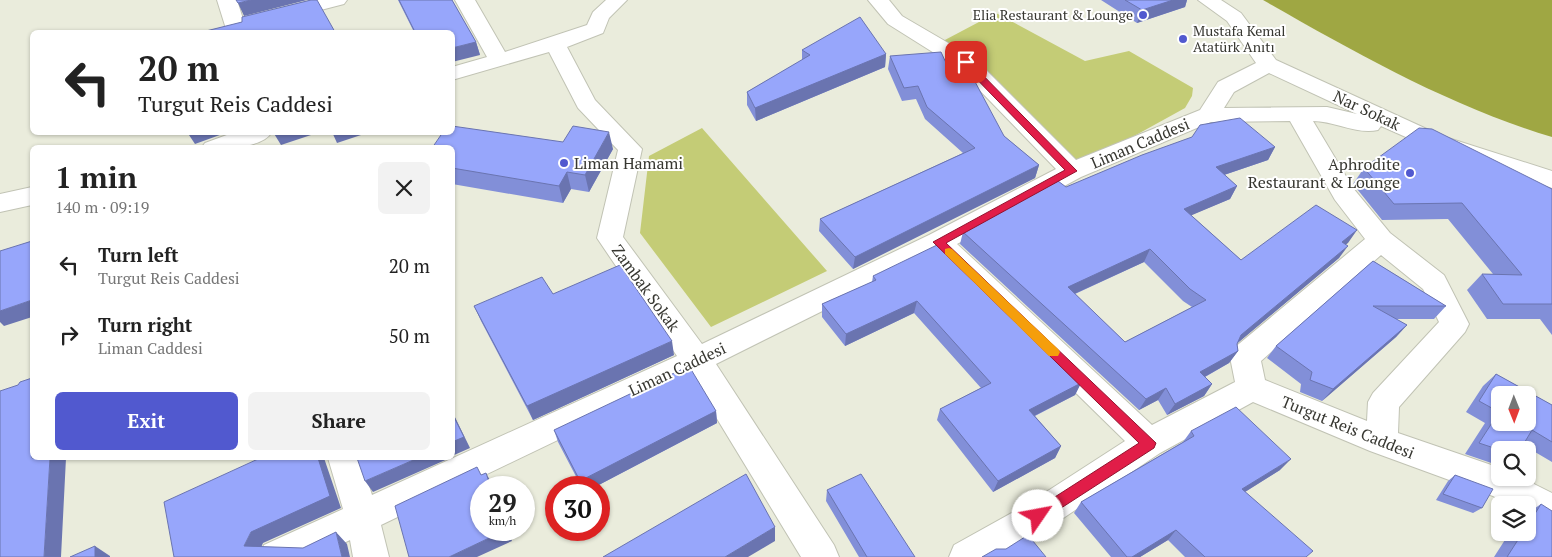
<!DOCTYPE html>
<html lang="en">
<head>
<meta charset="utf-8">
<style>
	body { margin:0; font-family:"PT Serif",serif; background:#f2f2f2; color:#222; height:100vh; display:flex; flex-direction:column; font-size:19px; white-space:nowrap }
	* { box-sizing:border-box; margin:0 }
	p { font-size:16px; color:#767676 }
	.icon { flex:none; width:28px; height:28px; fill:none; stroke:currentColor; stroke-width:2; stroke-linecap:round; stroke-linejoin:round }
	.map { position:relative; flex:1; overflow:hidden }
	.sheet { position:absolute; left:30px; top:145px; width:425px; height:315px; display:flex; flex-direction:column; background:#fff; border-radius:8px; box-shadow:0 1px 4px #0004 }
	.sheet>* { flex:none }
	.hud { position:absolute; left:30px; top:30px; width:425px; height:105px; border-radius:8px; box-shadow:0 1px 4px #0004; background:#fff; color:#222; overflow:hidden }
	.needle { width:32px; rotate:179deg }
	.tools { position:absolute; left:1491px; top:386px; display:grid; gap:10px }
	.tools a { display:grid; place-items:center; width:45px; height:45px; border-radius:8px; background:#fff; box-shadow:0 1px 4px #0004; font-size:25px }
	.speed { position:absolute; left:470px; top:476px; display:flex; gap:10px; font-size:25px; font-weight:700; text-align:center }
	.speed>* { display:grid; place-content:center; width:65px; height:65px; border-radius:50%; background:#fff; box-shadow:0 1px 4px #0004; line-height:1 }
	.speed small { font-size:12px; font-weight:400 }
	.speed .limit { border:8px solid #d22; background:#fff; color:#111 }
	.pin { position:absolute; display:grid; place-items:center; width:42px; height:42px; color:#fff; margin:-21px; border-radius:10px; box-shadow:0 2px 8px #0006 }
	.me { position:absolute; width:55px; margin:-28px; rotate:57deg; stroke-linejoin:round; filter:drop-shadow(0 0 4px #0008) }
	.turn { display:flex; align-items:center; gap:18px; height:105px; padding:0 25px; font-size:22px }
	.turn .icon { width:65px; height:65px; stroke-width:2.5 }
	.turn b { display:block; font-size:35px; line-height:42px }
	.round { display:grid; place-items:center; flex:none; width:52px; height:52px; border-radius:8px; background:#f2f2f2 }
	.headline { display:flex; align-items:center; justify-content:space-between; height:85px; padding:0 25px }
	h1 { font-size:30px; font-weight:700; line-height:38px }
	.cta { display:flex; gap:10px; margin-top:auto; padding:10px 25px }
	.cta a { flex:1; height:58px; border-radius:8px; background:#5159cf; color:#fff; font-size:20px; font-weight:700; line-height:58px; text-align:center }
	.cta a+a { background:#f2f2f2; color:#222 }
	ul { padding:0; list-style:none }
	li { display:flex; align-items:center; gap:15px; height:70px; padding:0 25px }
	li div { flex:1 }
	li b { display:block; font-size:19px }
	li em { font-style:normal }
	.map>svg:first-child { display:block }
	.green { fill:#c4cc76 }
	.water { fill:#9fa743 }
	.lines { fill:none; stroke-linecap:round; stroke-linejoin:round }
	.street-casing { stroke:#c1c3b4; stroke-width:2 }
	.street { fill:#fff; fill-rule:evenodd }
	.wall { fill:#828fd8; fill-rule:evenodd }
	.shaded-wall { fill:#6a74b0 }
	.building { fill:#97a6fb; stroke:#6a74b0; fill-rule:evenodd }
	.route { fill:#e11d48; stroke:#92132f }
	.slow { fill:#f59e0b }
	.poi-dot { fill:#5159cf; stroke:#fff; stroke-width:2 }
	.labels { text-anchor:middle; stroke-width:4; stroke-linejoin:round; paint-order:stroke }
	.far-poi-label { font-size:14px; fill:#373731; stroke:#fff; text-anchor:end }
	.street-label { font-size:16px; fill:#373731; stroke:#fff }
	.poi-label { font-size:16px; fill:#373731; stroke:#fff; text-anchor:start }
</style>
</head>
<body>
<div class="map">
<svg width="1552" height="557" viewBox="0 0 1552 557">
	<rect width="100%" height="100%" fill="#eaecdc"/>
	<path class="green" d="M996,13l89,48 44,-10 64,37 -1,8 -7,12 -107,59 -135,-126z
		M702,128l125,143 -116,56 -71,-94 9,-77z"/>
	<path class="water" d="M1263,0h289v137c-103,-31 -196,-84 -289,-137z"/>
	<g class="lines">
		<g class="street-casing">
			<path id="street" d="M217,0h20l10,32h-20z
				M314,0h33l-3,4 -62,16 -7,-2 -3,-4 3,-4z
				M455,0h20l30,52 82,-27 6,-13 13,-12h21l-18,18 -6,15 -36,14 28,53 47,49 -19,88 79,107 227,-109 127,-66 -98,-101 -70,-44 -20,-24h21l13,16 72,42 102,102 124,-50 18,-28 38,-19 -29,-42 -29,-21h23l20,13 35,47 166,76 110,35v17l-126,-42 -45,-20 -3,4c-20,5 -44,-9 -65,-9l40,67 37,45 54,42 25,49 -4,8 -66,75 -1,26 102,35v10h22l30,15v34l-24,-12v-10h-19l-16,-9 -123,-45 -117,-49 -93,51 -110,74 -50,30h-51l5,-12 72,-40 99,-64 -190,-186 -219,109 118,181 5,12h-38l-110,-181 -310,149 8,32h-36l-3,-17 -35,17h-56l5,-12 79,-36 -15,-51h32l12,37 305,-139 -80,-118 21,-88 -40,-42 -29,-56 -97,28v-13l35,-10zM1269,73l88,41 -30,-7 -103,1 10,-16zM1290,121l45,79 30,39 -131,109 -4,9 5,25 -83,43 -195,-181 124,-67 130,-55zM1381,255l42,34 16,33 -66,71 -5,9 -1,19 -102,-41 -4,-19z
				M235,132h37c-11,18 -52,16 -71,16l4,-5z
				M32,187v18l-32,7v-18z"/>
		</g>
		<use href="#street" class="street"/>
	</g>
	<path class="wall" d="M398,0h54l24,42 4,13 -28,-23h-38z
		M1101,0h86l-2,7 -48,16z
		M802,50l84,4 -1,13 -129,54 -9,-16v-13l55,-32z
		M890,56l57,9 57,71 35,29 -4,13 -182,91 -34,-38 1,-12 143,-66 -38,-34 -9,-20 -14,2 -14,-32z
		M1275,147l-7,13 -44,15 13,11 -7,13 -39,16 50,45 116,-30 -11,14 -7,14 -102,85v1l1,7 -9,12 -24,14 7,7 -8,12 -37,19 -9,-15 -19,10 -179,-166 3,-12 103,-45zM1144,262l39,39 9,6 -67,35 -50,-48z
		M452,148l161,1 -24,43 -18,-3 -8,14 -111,-19z
		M1364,168l188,21v146l-12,-16h-53l-20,-29 15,-16h11l-45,-55 -66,1 -29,-36z
		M1373,261l73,45 -12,13h-38l11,6 -11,12 -74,64 -22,-9 1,-8 -34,-26 9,-12z
		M873,276l208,107 -6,12 -40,21 26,30 -6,12 -62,34 -56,-72 3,-11 41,-21 -67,-75 -69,33 -23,-29v-13l50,-22z
		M553,294l121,61 -141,65 -52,-99 -7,-15z
		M1496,374l56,31v57l-29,-17 -23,5v16l-35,-12 20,-31 -19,-11 17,-26z
		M716,411l1,12 -124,65h-11l-24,-46 -4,-12z
		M1191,431l89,39 -35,22 61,65h-121l-17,-17 -28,17h-29l-37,-44 7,-11 102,-60z
		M1455,475l27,33 -9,5 -37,-13 12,-19z
		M827,490l88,67h-56l-33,-56z
		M1541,504l11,53h-58l16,-25h18v-19z"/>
	<path class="shaded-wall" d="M251,0h56l-63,16 -6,-13z
		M1173,0h14l-2,7 -48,16 5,-13z
		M476,42l4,13 -28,7v-14z
		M886,54l-1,13 -129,54 -1,-13z
		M187,132h41l-33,12z
		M273,132h47l-39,13z
		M332,132h38l-33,11z
		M609,132l4,17 -24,43 -4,-17z
		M1275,147l-7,13 -59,20 7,-13z
		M1039,165l-4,13 -182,91 2,-12z
		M567,172l4,17 -8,14 -4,-17z
		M1237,186l-7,13 -52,22 6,-12z
		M1357,230l-9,13 -15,11 9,-12z
		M1348,246l-9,12 -106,89 8,-12z
		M1150,249l-6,13 -81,37 5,-12z
		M32,300v17l-28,9 -4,-4v-11z
		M917,301l-3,12 -69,33 1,-12z
		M1407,325l-11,12 -74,64 11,-12z
		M672,341l2,14 -141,65 -6,-14z
		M1238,351l-9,12 -37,21 8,-12z
		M1081,383l-6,12 -51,26 5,-11z
		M1212,384l-8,12 -37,19 8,-11z
		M1166,388l-8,12 -19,10 7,-11z
		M452,411l18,37 -18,8z
		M716,411l1,12 -124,65h-11l-2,-7z
		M1061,446l-6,12 -62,34 5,-11z
		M50,458h16l-5,99h-17z
		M318,458h6l17,50 -78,35 -6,14 -13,-11 7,-14z
		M418,458h32l-77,34 -8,-11z
		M1291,459l-11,11 -48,30 10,-11z
		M486,473l6,11 1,4h-2z
		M775,527v14l-27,16h-23z
		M506,530h2l4,11 -35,16h-28z
		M1176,530l-8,10 -28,17h-8z
		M336,532l11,12 3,13h-8z
		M95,546l15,10v1h-15z"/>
	<path class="building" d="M236,0h15l-13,3z
		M311,0h6l18,32h-133l40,-10v-5z
		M399,0h53l24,42 -24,6v-16h-37z
		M1125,0h48l-31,10z
		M860,17l26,37 -131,54 -8,-16 63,-37 -8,-5z
		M941,52l6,13 18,-2 39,73 35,29 -184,92 -35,-38 155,-71 -48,-41 -9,-21 -14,2 -14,-32z
		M1240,118l35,29 -59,20 21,19 -53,23 57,51 75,-55 41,25 -15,12 6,4 -107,89 -4,9 1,7 -38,21 12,12 -37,20 -9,-16 -20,11 -183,-167 95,-51 8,6 76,-32 50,-18 8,-12zM1150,249l40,40 16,11 -81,42 -57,-55z
		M452,126l111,16 10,-16 36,6 -24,43 -18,-3 -8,14 -107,-18v-20h-20l11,-16h9z
		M1419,128l13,1 120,60v115h-49l-21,-30 40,1 -60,-72 -68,1 -30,-36z
		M32,241v59l-32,11v-60z
		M937,245l144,138 -52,27 32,36 -63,35 -58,-72 51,-26 -74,-82 -71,33 -24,-30 54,-24 -3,-4z
		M1373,261l73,45h-73l34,19 -74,64 -23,-9 2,-8 -36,-26z
		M620,265l52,76 -145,65 -53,-100 68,-29 11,17z
		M689,366l27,45 -136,70 -26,-51z
		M1496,374l56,31v37l-20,-12 -12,20h-20l-21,-7 20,-31 -20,-11zM1500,395h28v27h-28z
		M32,378v80h18l-6,99h-44v-166l18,-6 2,-3z
		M1236,407l55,52 -49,30 71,62 -7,6h-101l-29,-27 -44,27h-5l-46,-55 113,-66 -3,-5z
		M452,413l12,24 -12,5z
		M257,458h61l12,38 -79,36 -7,14 59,2 33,-16 6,25h-168l-10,-55 94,-43z
		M357,458h61l-53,23z
		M477,467l4,8 5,-2 5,15h-10v42h25l-57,27h-40l-14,-51z
		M746,474l29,53 -50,30h-122z
		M861,474l54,83h-48l-40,-67z
		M1455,475l38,14 -11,19 -39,-14z
		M1541,504l11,7v46h-45l16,-25h5v-7z
		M1028,535l18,22h-64l14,-8h10z
		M95,546v11h-25z"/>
	<path class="route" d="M962,61h7l108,110 -131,72 210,200 -2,5 -116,75 -5,-2 -2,-5 2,-5 106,-68 -206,-201 132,-72 -103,-106z"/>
	<path class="slow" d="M949,248l3,1 106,100 2,3 -2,4h-9l-104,-102v-5z"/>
	<g class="poi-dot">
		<circle cx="1143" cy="15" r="5"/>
		<circle cx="1183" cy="39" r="5"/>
		<circle cx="564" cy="163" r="5"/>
		<circle cx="1410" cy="173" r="5"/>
	</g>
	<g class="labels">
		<g class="far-poi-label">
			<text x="1133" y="20">Elia Restaurant &amp; Lounge</text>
			<text x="1193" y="36" text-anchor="start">Mustafa Kemal<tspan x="1193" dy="16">Atatürk Anıtı</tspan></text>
		</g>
		<g class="street-label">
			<text transform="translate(1367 110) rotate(25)" y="6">Nar Sokak</text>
			<text transform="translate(1140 143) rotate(-23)" y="6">Liman Caddesi</text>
			<text transform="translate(646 288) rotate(54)" y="6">Zambak Sokak</text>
			<text transform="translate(677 369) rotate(-25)" y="6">Liman Caddesi</text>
			<text transform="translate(1348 427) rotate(22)" y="6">Turgut Reis Caddesi</text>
		</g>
		<g class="poi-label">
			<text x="574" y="169">Liman Hamami</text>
			<text x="1400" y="170" text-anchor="end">Aphrodite<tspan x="1400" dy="18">Restaurant &amp; Lounge</tspan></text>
		</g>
	</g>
</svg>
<div class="tools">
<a><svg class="needle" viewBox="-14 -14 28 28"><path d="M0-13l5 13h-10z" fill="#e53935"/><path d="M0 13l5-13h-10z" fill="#767676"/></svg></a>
<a><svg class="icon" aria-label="search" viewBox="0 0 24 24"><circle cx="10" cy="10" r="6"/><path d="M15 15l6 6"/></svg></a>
<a><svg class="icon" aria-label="layers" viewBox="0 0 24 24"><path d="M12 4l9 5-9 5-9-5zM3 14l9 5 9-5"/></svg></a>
</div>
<div class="speed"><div>29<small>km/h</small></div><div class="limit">30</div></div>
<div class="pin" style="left:966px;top:62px;background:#d93025"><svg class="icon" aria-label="arrive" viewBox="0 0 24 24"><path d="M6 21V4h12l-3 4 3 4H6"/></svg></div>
<svg class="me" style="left:1038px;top:516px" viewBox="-20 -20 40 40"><circle r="19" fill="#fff"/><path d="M0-13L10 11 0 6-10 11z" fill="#e11d48"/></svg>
<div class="hud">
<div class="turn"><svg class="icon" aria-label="left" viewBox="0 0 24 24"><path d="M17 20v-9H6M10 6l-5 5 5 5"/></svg><div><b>20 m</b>Turgut Reis Caddesi</div></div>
</div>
<section class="sheet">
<div class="headline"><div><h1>1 min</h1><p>140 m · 09:19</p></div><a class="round"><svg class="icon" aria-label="close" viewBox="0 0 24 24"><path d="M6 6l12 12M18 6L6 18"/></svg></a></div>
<ul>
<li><svg class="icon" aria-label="left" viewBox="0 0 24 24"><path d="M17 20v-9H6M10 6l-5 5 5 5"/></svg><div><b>Turn left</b><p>Turgut Reis Caddesi</p></div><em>20 m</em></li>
<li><svg class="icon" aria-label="right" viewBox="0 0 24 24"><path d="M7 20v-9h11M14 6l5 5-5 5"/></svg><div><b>Turn right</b><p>Liman Caddesi</p></div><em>50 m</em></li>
</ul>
<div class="cta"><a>Exit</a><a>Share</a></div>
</section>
</div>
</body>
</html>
